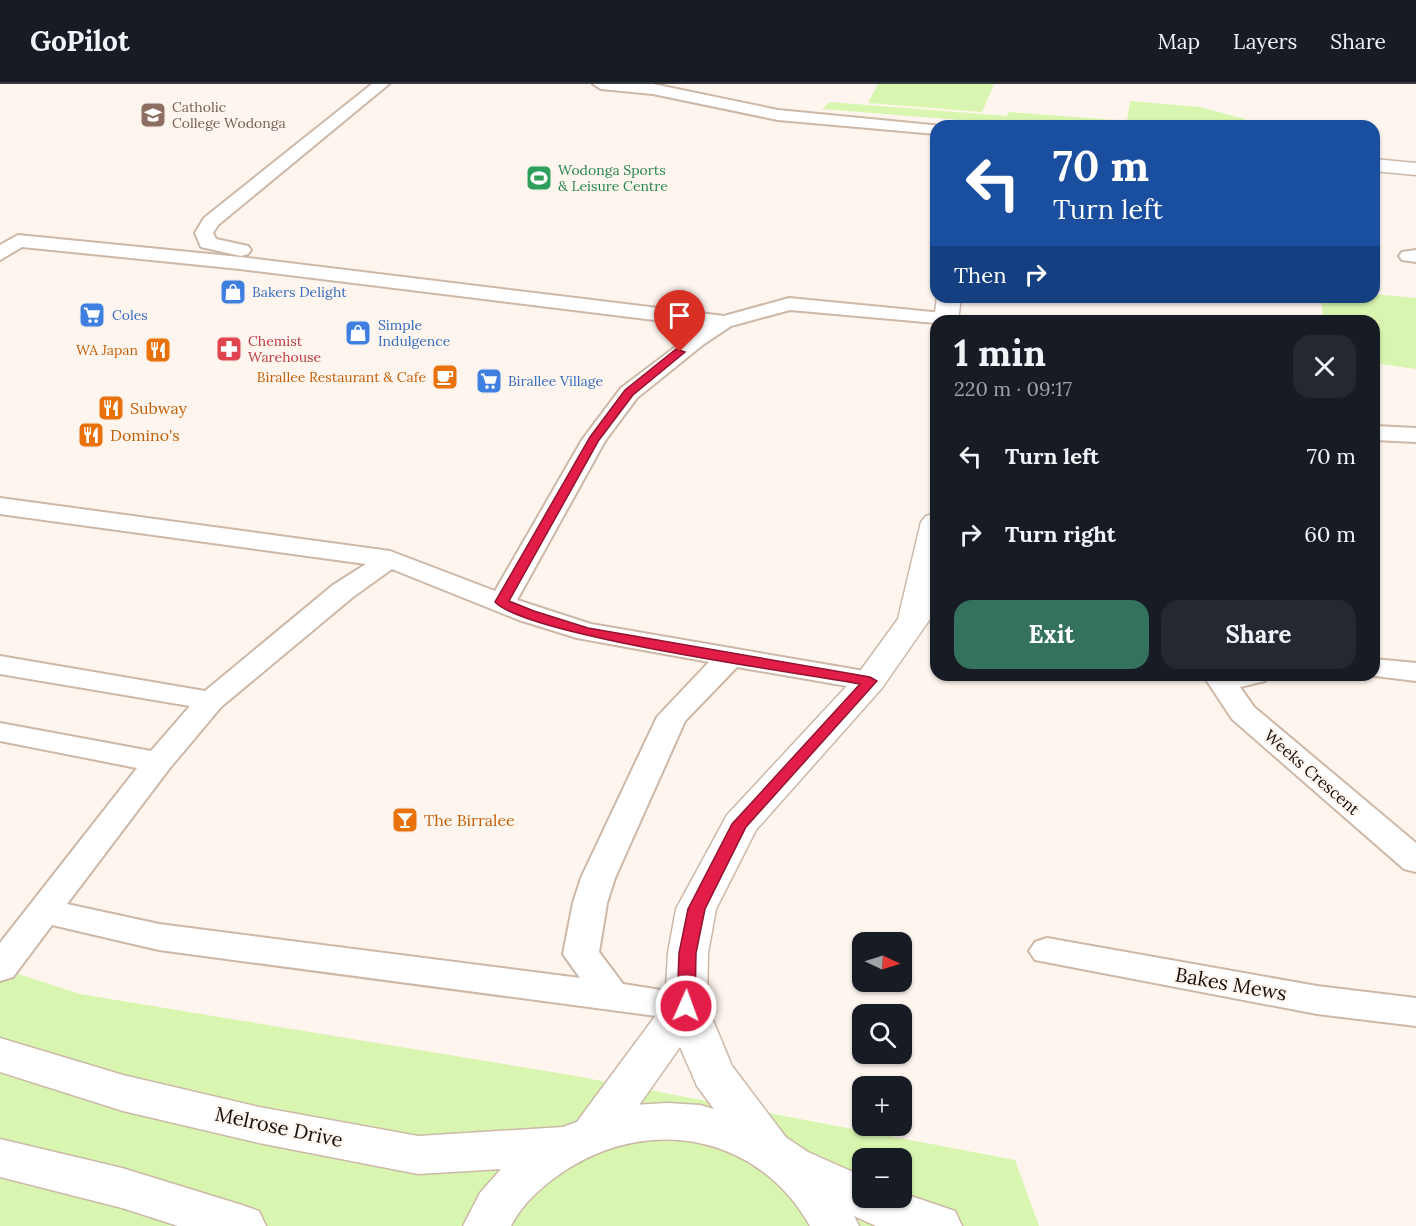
<!DOCTYPE html>
<html lang="en">
<head>
<meta charset="utf-8">
<style>
	body { margin:0; font-family:Lora,serif; background:#242831; color:#f1f3f6; height:100vh; display:flex; flex-direction:column; font-size:22px; white-space:nowrap }
	* { box-sizing:border-box; margin:0 }
	p { font-size:20px; color:#9ea1a6 }
	.icon { flex:none; width:33px; height:33px; fill:none; stroke:currentColor; stroke-width:2; stroke-linecap:round; stroke-linejoin:round }
	.map { position:relative; flex:1; overflow:hidden }
	.side { position:absolute; left:930px; top:231px; width:450px; height:366px; display:flex; flex-direction:column; background:#171b24; border-radius:18px; box-shadow:0 2px 4px #0004 }
	.side>* { flex:none }
	.banner { position:absolute; left:930px; top:36px; width:450px; height:183px; border-radius:18px; box-shadow:0 2px 4px #0004; background:#1a4fa0; color:#fff; overflow:hidden }
	.needle { width:39px; rotate:94deg }
	.fabs { position:absolute; left:852px; top:848px; display:grid; gap:12px }
	.fabs a { display:grid; place-items:center; width:60px; height:60px; border-radius:12px; background:#171b24; box-shadow:0 2px 4px #0004; font-size:30px }
	.pin { position:absolute; display:grid; place-items:center; width:51px; height:51px; color:#fff; margin:-62px -26px; border-radius:50% 50% 50% 0; rotate:-45deg; box-shadow:0 0 6px #0007 }
	.pin .icon { rotate:45deg }
	.me { position:absolute; width:66px; margin:-33px; rotate:2deg; stroke-linejoin:round; filter:drop-shadow(0 0 4px #0008) }
	.turn { display:flex; align-items:center; gap:21px; height:126px; padding:0 24px; font-size:27px }
	.turn .icon { width:78px; height:78px; stroke-width:2.5 }
	.turn b { display:block; font-size:42px; line-height:51px }
	.then { display:flex; align-items:center; height:57px; padding:0 24px; background:#0003; gap:12px; font-size:22px }
	.round { display:grid; place-items:center; flex:none; width:63px; height:63px; border-radius:18px; background:#242831 }
	.overview { display:flex; align-items:center; justify-content:space-between; height:102px; padding:0 24px }
	h1 { font-size:36px; font-weight:700; line-height:45px }
	.action { display:flex; gap:12px; margin-top:auto; padding:12px 24px }
	.action a { flex:1; height:69px; border-radius:18px; background:#34725e; color:#fff; font-size:24px; font-weight:700; line-height:69px; text-align:center }
	.action a+a { background:#242831; color:#f1f3f6 }
	ul { padding:0; list-style:none }
	li { display:flex; align-items:center; gap:18px; height:78px; padding:0 24px }
	li div { flex:1 }
	li b { display:block; font-size:22px }
	li em { font-style:normal }
	header { display:flex; align-items:center; gap:36px; box-sizing:border-box; height:84px; padding:0 30px; background:#171b24; border-bottom:2px solid #363941 }
	header strong { font-size:28px }
	nav { display:flex; gap:33px; margin-inline-start:auto; font-size:21px }
	.map>svg:first-child { display:block }
	.green { fill:#d9f6b0; fill-rule:evenodd }
	.lines { fill:none; stroke-linecap:round; stroke-linejoin:round }
	.lane-casing { stroke:#cdb8a8; stroke-width:4 }
	.street-casing { stroke:#cdb8a8; stroke-width:3 }
	.secondary-casing { stroke:#cdb8a8; stroke-width:3 }
	.lane { fill:#fff; fill-rule:evenodd }
	.street { fill:#fff; fill-rule:evenodd }
	.secondary { fill:#fff; fill-rule:evenodd }
	.route { fill:#e11d48; stroke:#92132f; stroke-width:1.5 }
	.labels { text-anchor:middle; stroke-width:4.5; stroke-linejoin:round; paint-order:stroke }
	.far-education-label { font-size:14px; fill:#785e54; stroke:#fdf5ee; text-anchor:start }
	.far-leisure-label { font-size:14px; fill:#27864d; stroke:#fdf5ee; text-anchor:start }
	.far-shop-label { font-size:14px; fill:#366cbe; stroke:#fdf5ee; text-anchor:start }
	.far-health-label { font-size:14px; fill:#be3a42; stroke:#fdf5ee; text-anchor:start }
	.far-food-label { font-size:14px; fill:#c56008; stroke:#fdf5ee; text-anchor:end }
	.food-label { font-size:16px; fill:#c56008; stroke:#fdf5ee; text-anchor:start }
	.street-label { font-size:16px; fill:#160f09; stroke:#fdf5ee }
	.near-street-label { font-size:20px; fill:#160f09; stroke:#fdf5ee }
</style>
</head>
<body>
<header>
<strong>GoPilot</strong>
<nav><a>Map</a><a>Layers</a><a>Share</a></nav>
</header>
<div class="map">
<svg width="1416" height="1142" viewBox="0 0 1416 1142">
	<rect width="100%" height="100%" fill="#fdf5ee"/>
	<path class="green" d="M878,0h116l-12,28 -114,-9z
		M1130,17l69,6 46,12 1,7h-210l-214,-17 8,-7 177,14 1,-4 119,9z
		M1374,210l42,4v71l-42,-6v-42h-51l-2,-24h53z
		M0,884l80,26 490,81 445,85 24,66h-1039zM862,1074h40v39h-40z"/>
	<g class="lines">
		<g class="lane-casing">
			<path id="lane" d="M372,0h17l-171,141 -5,8 3,6 32,7 3,4 -3,4 -7,2 -40,-9 -6,-14 9,-15z
				M593,0h60l125,26 164,16h-6v8l-158,-14 -125,-26 -52,-5z
				M18,151l222,22 484,59 65,-18 164,16 3,4 -2,3h-18v2l-146,-13 -59,16 -27,18 -67,54 -32,43 -88,159 74,24 279,48 10,3 5,6 -5,6 -10,3 -133,-23 -52,54 -70,157 -8,25 -8,49 24,32 76,12 5,10 -5,10 -13,4 -527,-70 -107,-25 -39,52 -13,4v-38l137,-175 -137,-27v-18l151,28 39,-45 -190,-32v-18l205,35 128,-106 33,-21 -366,-50v-16l390,53 105,40 87,-151 39,-52 82,-62 -463,-57 -218,-22 -22,13v-15zM392,485l127,51 58,18 132,24 -52,55 -76,161 -8,25 -10,51 17,24 -421,-54 -92,-20 102,-135 52,-62 132,-110z
				M1416,166v12l-14,-2 -3,-4 3,-4z
				M1374,342l42,2v14l-42,-2z
				M1374,575l42,4v18l-49,-6h7z
				M1203,591h66l-4,6 -25,6 14,20 162,136v29l-12,-3 -172,-150z
				M1047,854l270,48 99,12v28l-99,-12 -282,-54 -6,-9 6,-9z"/>
		</g>
		<g class="street-casing">
			<path id="street" d="M1374,75l42,4v12l-42,-4z
				M937,213h24l-3,24h-22v3l-2,-3z
				M936,429v78l-6,28 -48,69 -126,142 -40,79 -8,44 -1,53 25,60 53,70 7,13 -7,13 -16,6 -16,-6 -56,-76 -17,-39 -69,98 -16,6 -16,-6 -7,-13 7,-13 86,-116 3,-50 8,-44 51,-94 131,-141 40,-55 23,-97 5,-6z"/>
		</g>
		<g class="secondary-casing">
			<path id="secondary" d="M0,954l123,37 136,32 159,29 145,-9 38,-14 33,-8 33,-2 33,2 48,14 30,13 30,20 54,24v21h40v-4l53,18 7,15h-86l-22,-10 5,10h-49c-50,-89 -156,-111 -241,-58 -22,14 -46,34 -58,58h-48l17,-33 21,-24 -83,5 -159,-31 -136,-32 -123,-39z
				M0,1055l122,29 120,37 17,6 7,15h-88l-56,-18 -122,-31z"/>
		</g>
		<use href="#lane" class="lane"/>
		<use href="#street" class="street"/>
		<use href="#secondary" class="secondary"/>
	</g>
	<path class="route" d="M676,265l9,3 -52,43 -34,45 -90,161 25,10 54,17 282,49 7,4 -131,146 -41,82 -9,44 -1,53 -3,5h-12l-3,-5 2,-53 9,-44 44,-85 128,-140c-60,-11 -333,-48 -365,-82l95,-165 35,-47z"/>
	<defs>
		<g id="school-square" transform="scale(1.35)"><rect x="-9" y="-9" width="18" height="18" rx="4" fill="#8d6e63" stroke="#fdf5ee"/><path d="M0-5L7-2L0 1L-7-2ZM-4 1L0 2.5L4 1V4Q0 6-4 4Z" fill="#fff"/></g>
		<g id="stadium-square" transform="scale(1.35)"><rect x="-9" y="-9" width="18" height="18" rx="4" fill="#2e9e5b" stroke="#fdf5ee"/><path d="M0-5a6.5 5 0 1 0 0 10a6.5 5 0 1 0 0-10ZM-3.5-1.8h7v3.6h-7Z" fill="#fff"/></g>
		<g id="shop-square" transform="scale(1.35)"><rect x="-9" y="-9" width="18" height="18" rx="4" fill="#3f7fe0" stroke="#fdf5ee"/><path d="M-5-2.5h2.3a2.7 3.5 0 0 1 5.4 0H5L5.5 6h-11ZM-1.5-2.5h3a1.5 2.3 0 0 0-3 0Z" fill="#fff"/></g>
		<g id="supermarket-square" transform="scale(1.35)"><rect x="-9" y="-9" width="18" height="18" rx="4" fill="#3f7fe0" stroke="#fdf5ee"/><path d="M-6-5.5h2.5l.6 2H6L4.5 2H-2.5L-4.4-4H-6ZM-1.5 3.2a1.3 1.3 0 1 0 .1 0ZM3 3.2a1.3 1.3 0 1 0 .1 0Z" fill="#fff"/></g>
		<g id="pharmacy-square" transform="scale(1.35)"><rect x="-9" y="-9" width="18" height="18" rx="4" fill="#e0444e" stroke="#fdf5ee"/><path d="M-2-6h4v4h4v4h-4v4h-4v-4h-4v-4h4Z" fill="#fff"/></g>
		<g id="restaurant-square" transform="scale(1.35)"><rect x="-9" y="-9" width="18" height="18" rx="4" fill="#e8710a" stroke="#fdf5ee"/><path d="M-5-6h1v4h1v-4h1v4h1v-4h1v5L-1.5 .5V6h-2V.5L-5-1ZM5-6V6H3V1.5H1.5Q1.5-4 5-6Z" fill="#fff"/></g>
		<g id="cafe-square" transform="scale(1.35)"><rect x="-9" y="-9" width="18" height="18" rx="4" fill="#e8710a" stroke="#fdf5ee"/><path d="M-5.5-4.5H6V0H3Q3 3.5 0 3.5H-2.5Q-5.5 3.5-5.5 0ZM3-3.2v2h1.7v-2ZM-6 4.5H4V6H-6Z" fill="#fff"/></g>
		<g id="bar-square" transform="scale(1.35)"><rect x="-9" y="-9" width="18" height="18" rx="4" fill="#e8710a" stroke="#fdf5ee"/><path d="M-6-5H6L.8 .8V4.5H3.5V6h-7V4.5H-.8V.8Z" fill="#fff"/></g>
	</defs>
	<g fill-rule="evenodd">
		<use href="#school-square" x="153" y="31"/>
		<use href="#stadium-square" x="539" y="94"/>
		<use href="#shop-square" x="233" y="208"/>
		<use href="#supermarket-square" x="92" y="231"/>
		<use href="#shop-square" x="358" y="249"/>
		<use href="#pharmacy-square" x="229" y="265"/>
		<use href="#restaurant-square" x="158" y="266"/>
		<use href="#cafe-square" x="445" y="293"/>
		<use href="#supermarket-square" x="489" y="297"/>
		<use href="#restaurant-square" x="111" y="324"/>
		<use href="#restaurant-square" x="91" y="351"/>
		<use href="#bar-square" x="405" y="736"/>
	</g>
	<g class="labels">
		<g class="far-education-label">
			<text x="172" y="28">Catholic<tspan x="172" dy="16">College Wodonga</tspan></text>
		</g>
		<g class="far-leisure-label">
			<text x="558" y="91">Wodonga Sports<tspan x="558" dy="16">&amp; Leisure Centre</tspan></text>
		</g>
		<g class="far-shop-label">
			<text x="252" y="213">Bakers Delight</text>
			<text x="112" y="236">Coles</text>
			<text x="378" y="246">Simple<tspan x="378" dy="16">Indulgence</tspan></text>
			<text x="508" y="302">Birallee Village</text>
		</g>
		<g class="far-health-label">
			<text x="248" y="262">Chemist<tspan x="248" dy="16">Warehouse</tspan></text>
		</g>
		<g class="far-food-label">
			<text x="138" y="271">WA Japan</text>
			<text x="426" y="298">Birallee Restaurant &amp; Cafe</text>
		</g>
		<g class="food-label">
			<text x="130" y="330">Subway</text>
			<text x="110" y="357">Domino's</text>
			<text x="424" y="742">The Birralee</text>
		</g>
		<g class="street-label">
			<text transform="translate(1312 688) rotate(41)" y="6">Weeks Crescent</text>
		</g>
		<g class="near-street-label">
			<text transform="translate(1231 900) rotate(10)" y="7">Bakes Mews</text>
			<text transform="translate(279 1043) rotate(12)" y="7">Melrose Drive</text>
		</g>
	</g>
</svg>
<div class="fabs">
<a><svg class="needle" viewBox="-14 -14 28 28"><path d="M0-13l5 13h-10z" fill="#e53935"/><path d="M0 13l5-13h-10z" fill="#9ea1a6"/></svg></a>
<a><svg class="icon" aria-label="search" viewBox="0 0 24 24"><circle cx="10" cy="10" r="6"/><path d="M15 15l6 6"/></svg></a>
<a>+</a>
<a>−</a>
</div>
<div class="pin" style="left:680px;top:268px;background:#d93025"><svg class="icon" aria-label="arrive" viewBox="0 0 24 24"><path d="M6 21V4h12l-3 4 3 4H6"/></svg></div>
<svg class="me" style="left:686px;top:922px" viewBox="-20 -20 40 40"><circle r="17" fill="#e11d48" stroke="#fff" stroke-width="3"/><path d="M0-11L8 9 0 5-8 9z" fill="#fff"/></svg>
<div class="banner">
<div class="turn"><svg class="icon" aria-label="left" viewBox="0 0 24 24"><path d="M17 20v-9H6M10 6l-5 5 5 5"/></svg><div><b>70 m</b>Turn left</div></div>
<div class="then">Then<svg class="icon" aria-label="right" viewBox="0 0 24 24"><path d="M7 20v-9h11M14 6l5 5-5 5"/></svg></div>
</div>
<section class="side">
<div class="overview"><div><h1>1 min</h1><p>220 m · 09:17</p></div><a class="round"><svg class="icon" aria-label="close" viewBox="0 0 24 24"><path d="M6 6l12 12M18 6L6 18"/></svg></a></div>
<ul>
<li><svg class="icon" aria-label="left" viewBox="0 0 24 24"><path d="M17 20v-9H6M10 6l-5 5 5 5"/></svg><div><b>Turn left</b></div><em>70 m</em></li>
<li><svg class="icon" aria-label="right" viewBox="0 0 24 24"><path d="M7 20v-9h11M14 6l5 5-5 5"/></svg><div><b>Turn right</b></div><em>60 m</em></li>
</ul>
<div class="action"><a>Exit</a><a>Share</a></div>
</section>
</div>
</body>
</html>
